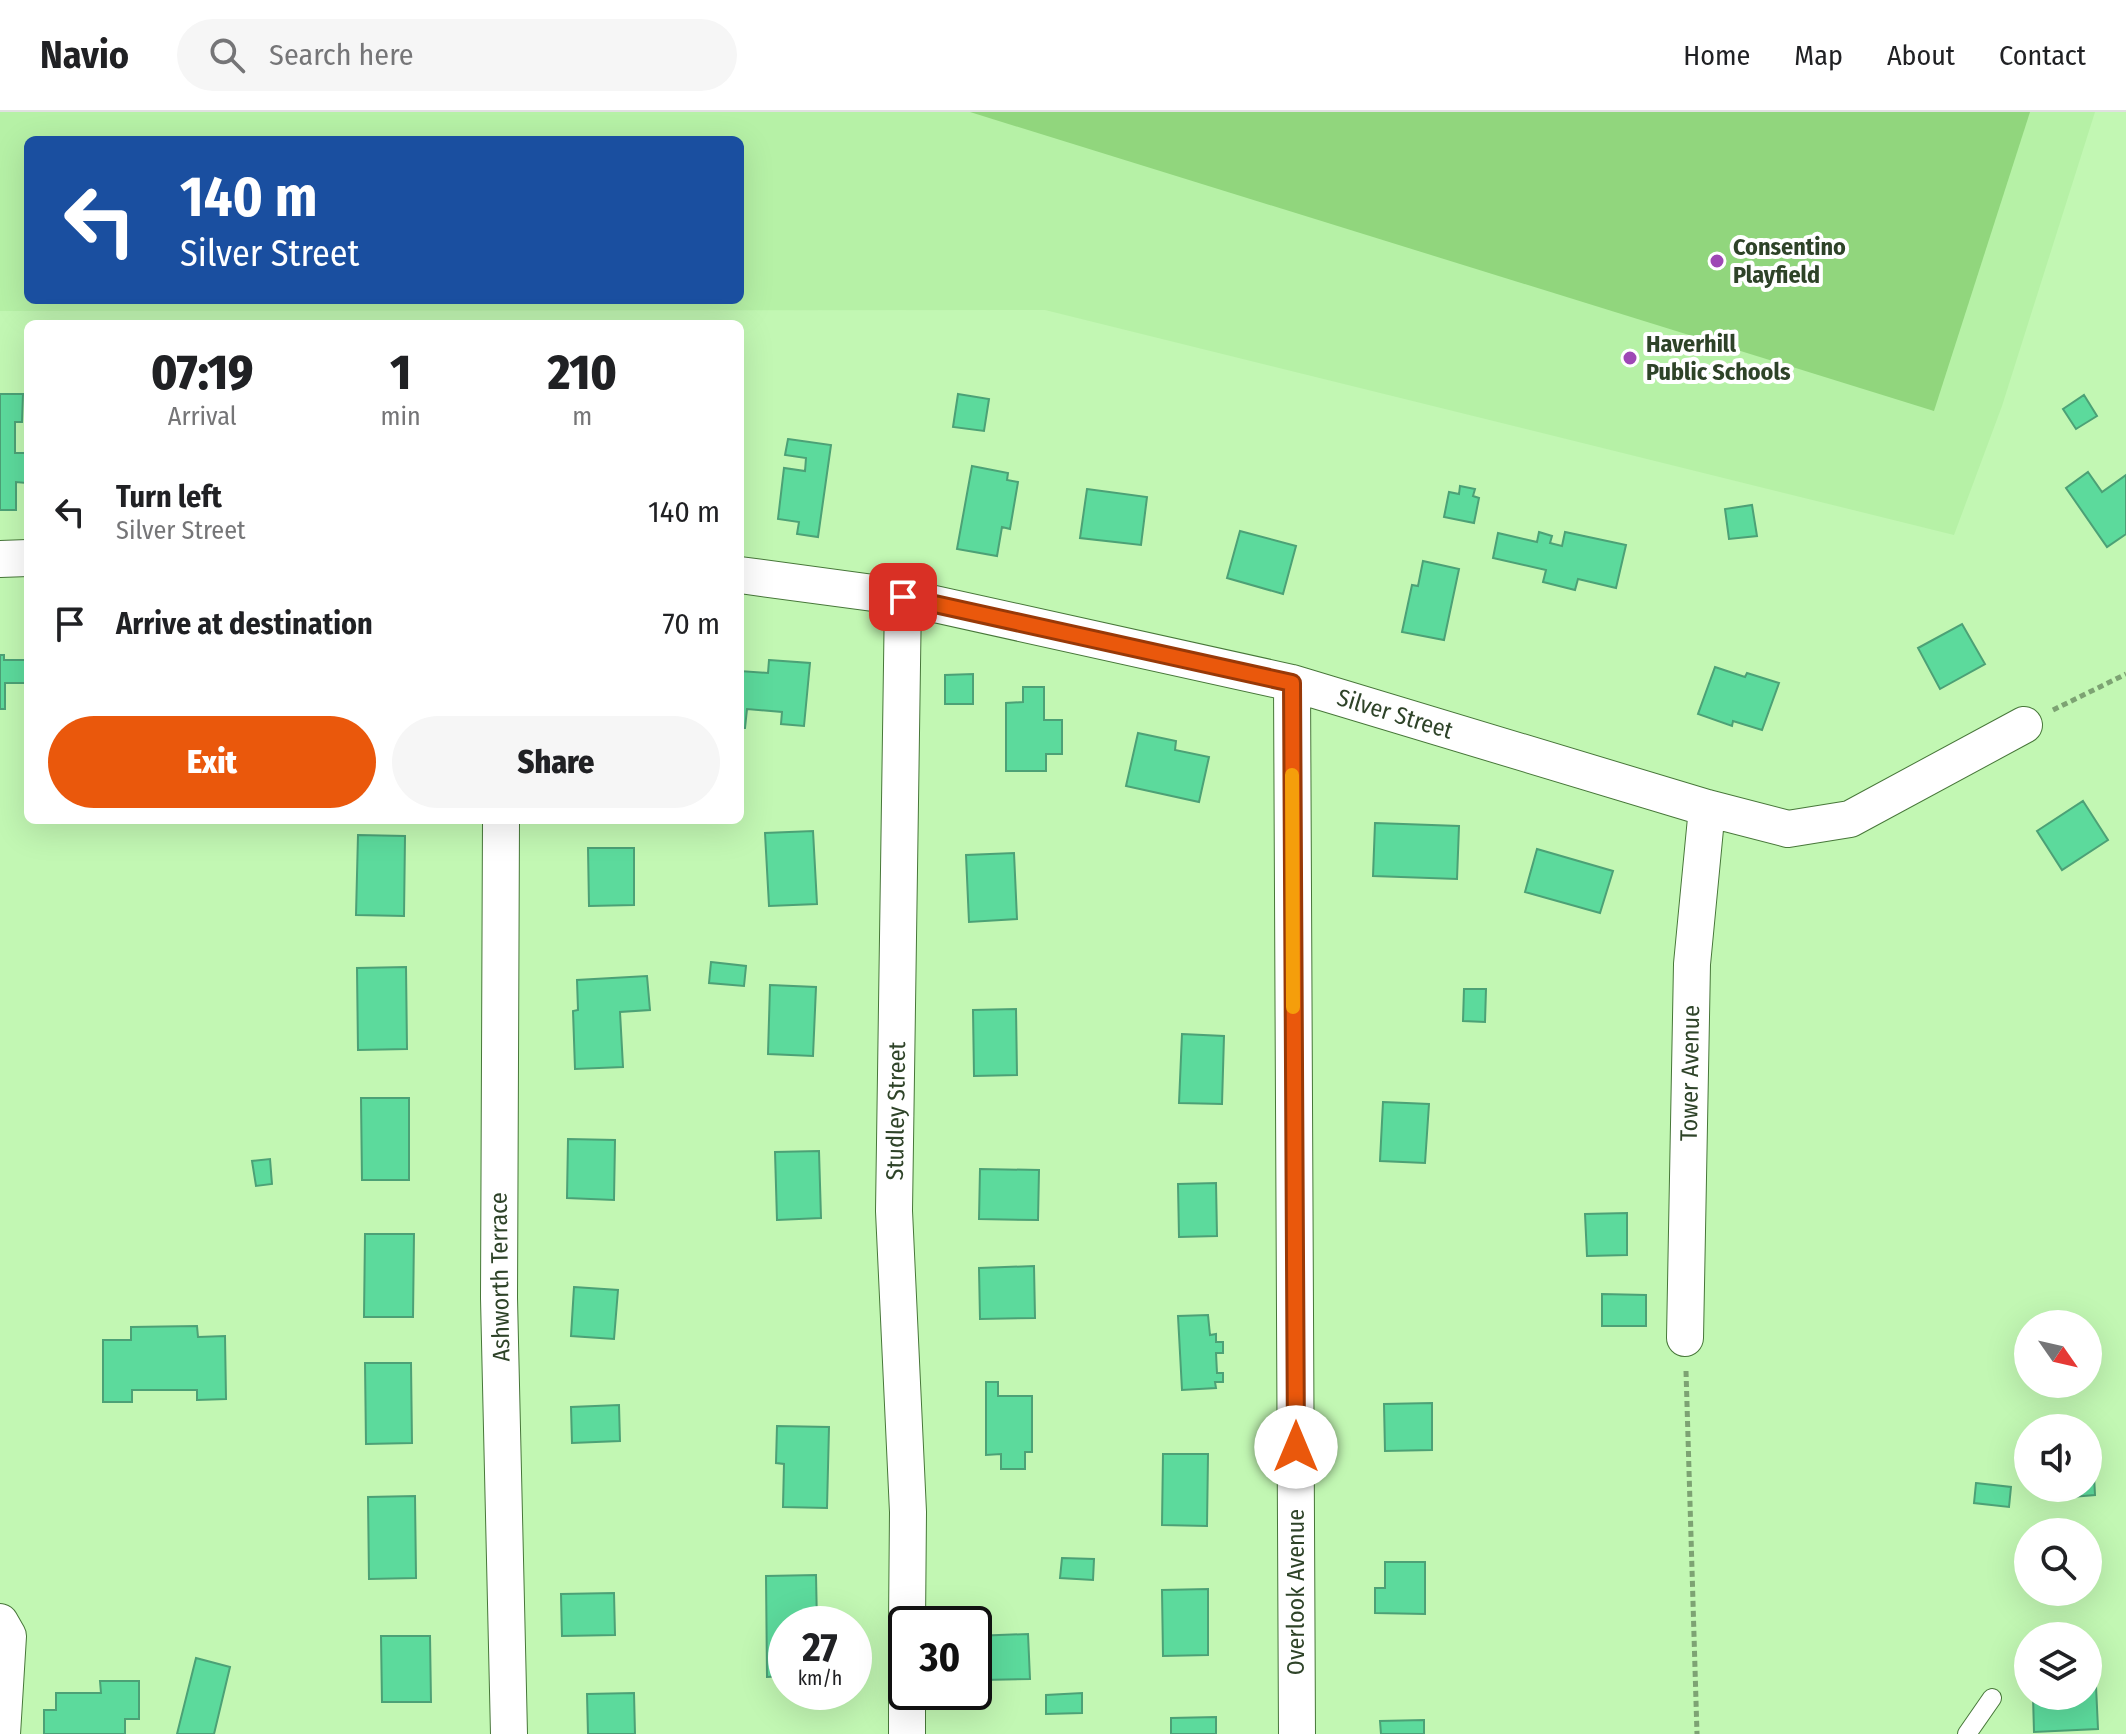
<!DOCTYPE html>
<html lang="en">
<head>
<meta charset="utf-8">
<style>
	body { margin:0; font-family:"Fira Sans Condensed",sans-serif; background:#f6f6f6; color:#202124; height:100vh; display:flex; flex-direction:column; font-size:30px; white-space:nowrap }
	* { box-sizing:border-box; margin:0 }
	p { font-size:26px; color:#757577 }
	.icon { flex:none; width:44px; height:44px; fill:none; stroke:currentColor; stroke-width:2; stroke-linecap:round; stroke-linejoin:round }
	.map { position:relative; flex:1; overflow:hidden }
	.sheet { position:absolute; left:24px; top:208px; width:720px; height:504px; display:flex; flex-direction:column; background:#fff; border-radius:12px; box-shadow:0 8px 32px #0002 }
	.sheet>* { flex:none }
	.hud { position:absolute; left:24px; top:24px; width:720px; height:168px; border-radius:12px; box-shadow:0 8px 32px #0002; background:#1a4fa0; color:#fff; overflow:hidden }
	.needle { width:52px; rotate:124deg }
	.buttons { position:absolute; left:2014px; top:1198px; display:grid; gap:16px }
	.buttons a { display:grid; place-items:center; width:88px; height:88px; border-radius:50%; background:#fff; box-shadow:0 8px 32px #0002; font-size:40px }
	.speed { position:absolute; left:768px; top:1494px; display:flex; gap:16px; font-size:40px; font-weight:700; text-align:center }
	.speed>* { display:grid; place-content:center; width:104px; height:104px; border-radius:50%; background:#fff; box-shadow:0 8px 32px #0002; line-height:1 }
	.speed small { font-size:20px; font-weight:400 }
	.speed .limit { border:4px solid #111; border-radius:12px; background:#fff; color:#111 }
	.pin { position:absolute; display:grid; place-items:center; width:68px; height:68px; color:#fff; margin:-34px; border-radius:16px; box-shadow:0 4px 12px #0006 }
	.me { position:absolute; width:88px; margin:-44px; rotate:0deg; stroke-linejoin:round; filter:drop-shadow(0 0 6px #0008) }
	.turn { display:flex; align-items:center; gap:28px; height:168px; padding:0 24px; font-size:36px }
	.turn .icon { width:104px; height:104px; stroke-width:2.5 }
	.turn b { display:block; font-size:56px; line-height:68px }
	.eta { display:flex; justify-content:space-evenly; align-items:center; height:136px; text-align:center }
	.eta b { font-size:48px; font-weight:800; line-height:56px }
	.primary-button { display:flex; gap:16px; margin-top:auto; padding:16px 24px }
	.primary-button a { flex:1; height:92px; border-radius:48px; background:#ea580c; color:#fff; font-size:32px; font-weight:800; line-height:92px; text-align:center }
	.primary-button a+a { background:#f6f6f6; color:#202124 }
	ul { padding:0; list-style:none }
	li { display:flex; align-items:center; gap:24px; height:112px; padding:0 24px }
	li div { flex:1 }
	li b { display:block; font-size:30px }
	li em { font-style:normal }
	header { display:flex; align-items:center; gap:48px; box-sizing:border-box; height:112px; padding:0 40px; background:#fff; border-bottom:2px solid #e0e0e0 }
	header strong { font-size:38px }
	nav { display:flex; gap:44px; margin-inline-start:auto; font-size:28px }
	.search { width:560px; height:72px; background:#f6f6f6; display:flex; align-items:center; gap:20px; box-sizing:border-box; padding:0 28px; border-radius:44px; color:#757577; font-size:30px }
	.map>svg:first-child { display:block }
	.built { fill:#b6f1a6; fill-rule:evenodd }
	.green { fill:#91d67d }
	.building { fill:#5cda9c; stroke:#4ca176; stroke-width:2 }
	.lines { fill:none; stroke-linecap:round; stroke-linejoin:round }
	.lane-casing { stroke:#477739; stroke-width:20 }
	.street-casing { stroke:#477739; stroke-width:38 }
	.path { stroke:#7da373; stroke-width:5; stroke-dasharray:6 4; stroke-linecap:butt }
	.lane { stroke:#fff; stroke-width:18 }
	.street { stroke:#fff; stroke-width:36 }
	.route-casing { stroke:#983908; stroke-width:20 }
	.route { stroke:#ea580c; stroke-width:14 }
	.slow { stroke:#f59e0b; stroke-width:14 }
	.poi-dot { fill:#9e48b5; stroke:#fff; stroke-width:3 }
	.labels { text-anchor:middle; stroke-width:8; stroke-linejoin:round; paint-order:stroke }
	.poi-label { font-size:24px; font-weight:bold; fill:#2e4328; stroke:#fff; text-anchor:start }
	.street-label { font-size:24px; fill:#2e4328; stroke:#fff }
</style>
</head>
<body>
<header>
<strong>Navio</strong>
<div class="search"><svg class="icon" aria-label="search" viewBox="0 0 24 24"><circle cx="10" cy="10" r="6"/><path d="M15 15l6 6"/></svg>Search here</div>
<nav><a>Home</a><a>Map</a><a>About</a><a>Contact</a></nav>
</header>
<div class="map">
<svg width="2126" height="1622" viewBox="0 0 2126 1622">
	<rect width="100%" height="100%" fill="#c2f7b3"/>
	<path class="built" d="M0,0h2095l-93,294 -48,129 -909,-225 -1045,1zM28,28h712v160h-712z"/>
	<path class="green" d="M970,0h1060l-96,299z"/>
	<path class="building" d="M0,282h23l-1,28h-7v31h11v30l-10,-1v28h-16z
		M958,282l31,5 -5,32 -31,-4z
		M2084,283l13,21 -21,13 -13,-20z
		M788,327l43,6 -13,92 -21,-3 2,-12 -21,-3 6,-51 21,3 1,-13 -21,-3z
		M972,354l36,7 -1,7 11,2 -8,47 -8,-2 -5,29 -40,-7z
		M2088,360l14,20 24,-17v59l-19,13 -41,-59z
		M1460,374l15,3 -2,7 6,2 -5,25 -30,-6 5,-25 10,2z
		M1087,377l60,8 -6,48 -61,-7z
		M1752,393l5,31 -28,3 -4,-30z
		M1240,419l56,15 -13,48 -56,-16z
		M1539,420l13,4 -2,7 12,3 3,-14 61,13 -10,43 -38,-9 -3,11 -32,-8 3,-12 -53,-12 5,-25 39,9z
		M1423,449l36,8 -15,71 -42,-8 10,-47 6,1z
		M1962,512l23,40 -45,25 -22,-41z
		M0,543h4v5h21v23h-20v26h-5z
		M769,548l41,3 -6,63 -23,-2 1,-12 -35,-3 -2,19h-5v-57l28,2z
		M1715,555l30,10 2,-4 32,10 -17,47 -29,-9 -1,5 -34,-12z
		M973,562v30h-28v-29z
		M1023,575h21v33h18v34h-16v17h-40v-68l17,-1z
		M1138,621l38,8 -1,9 34,7 -10,45 -73,-16z
		M2083,689l25,39 -46,30 -25,-39z
		M1375,711l84,3 -2,53 -84,-3z
		M813,719l4,73 -48,2 -4,-73z
		M358,723l47,1 -1,80 -48,-1z
		M588,736h46v57l-45,1z
		M1537,737l76,22 -13,42 -75,-21z
		M1014,741l3,66 -48,3 -3,-67z
		M711,850l35,4 -2,20 -35,-3z
		M406,855l1,82 -49,1 -1,-82z
		M647,864l3,34 -30,2 3,55 -48,2 -2,-58 5,-1 -1,-30z
		M770,873l46,2 -3,69 -45,-2z
		M1464,877h22l-1,33 -22,-1z
		M1016,897l1,66 -43,1 -1,-66z
		M1182,922l42,2 -2,68 -43,-1z
		M361,986h48v82h-47z
		M1383,990l46,2 -4,59 -45,-2z
		M568,1027l47,1 -1,60 -47,-2z
		M819,1039l2,67 -44,2 -2,-68z
		M270,1047l2,25 -16,2 -4,-25z
		M980,1057l59,1 -1,50 -59,-1z
		M1216,1071l1,53 -38,1 -1,-53z
		M1627,1101v42l-40,1 -2,-42z
		M365,1122h49l-1,83h-49z
		M1034,1154l1,52 -55,1 -1,-51z
		M574,1175l44,3 -4,49 -43,-3z
		M1602,1182l44,1v31h-44z
		M1208,1203l2,20 6,-1v8h7v11h-7l1,20h6v9h-8l1,6 -34,2 -4,-74z
		M197,1214l1,11 27,-1 1,63 -29,1v-10h-65v12h-29v-62h28v-13z
		M365,1251h46l1,80 -46,1z
		M986,1270h12v14h34v56h-7v17h-24v-15l-15,1z
		M1432,1291v47l-47,1 -1,-47z
		M619,1293l1,36 -48,2 -1,-36z
		M777,1314l52,1 -2,81 -44,-1 1,-43 -8,-1z
		M1163,1342h45l-1,72 -45,-1z
		M2094,1363l1,20 -23,2 -1,-9h17v-12z
		M1976,1371l35,4 -2,20 -35,-4z
		M415,1384l1,82 -47,1 -1,-82z
		M1062,1446l32,1 -1,21 -33,-2z
		M1385,1450h40v52l-50,-1v-25h10z
		M816,1463l1,49h-31v52l-19,1 -1,-101z
		M1208,1477v66l-45,1 -1,-66z
		M614,1481l1,42 -53,1 -1,-42z
		M1028,1522l2,45 -48,1 -1,-6h-7v-38z
		M381,1524h49l1,66h-49z
		M196,1546l34,9 -16,67h-37z
		M2095,1552l3,65 -64,3 -1,-36h55v-31z
		M100,1569h39v38h-14v15h-81v-24h12v-17h45z
		M634,1581l1,41h-47l-1,-40z
		M1082,1581v20l-36,1v-19z
		M1216,1605v17h-45v-16z
		M1424,1608v14h-43l-1,-13z"/>
	<g class="lines">
		<g class="lane-casing">
			<path id="lane" d="M1967,1622l25,-36"/>
		</g>
		<g class="street-casing">
			<path id="street" d="M0,447l28,-1
				M740,463l163,22 389,86 415,125 81,21 62,-10 174,-94
				M903,485l-9,614 14,301 -1,112
				M1292,571l5,1051
				M501,708l-2,478 10,436
				M1685,1226l7,-374 15,-156
				M0,1510l8,14 -6,98
				M907,1622v-42"/>
		</g>
		<path class="path" d="M2053,598l73,-36
			M1686,1259l11,363"/>
		<use href="#lane" class="lane"/>
		<use href="#street" class="street"/>
	</g>
	<g class="lines">
		<g class="route-casing">
			<path id="route" d="M903,485l389,86 4,764"/>
		</g>
		<use href="#route" class="route"/>
		<path class="slow" d="M1292,663l1,232"/>
	</g>
	<g class="poi-dot">
		<circle cx="1717" cy="149" r="8"/>
		<circle cx="1630" cy="246" r="8"/>
	</g>
	<g class="labels">
		<g class="poi-label">
			<text x="1733" y="143">Consentino<tspan x="1733" dy="28">Playfield</tspan></text>
			<text x="1646" y="240">Haverhill<tspan x="1646" dy="28">Public Schools</tspan></text>
		</g>
		<g class="street-label">
			<text transform="translate(1395 602) rotate(17)" y="8">Silver Street</text>
			<text transform="translate(1690 961) rotate(-89)" y="8">Tower Avenue</text>
			<text transform="translate(896 999) rotate(-89)" y="8">Studley Street</text>
			<text transform="translate(500 1165) rotate(-91)" y="8">Ashworth Terrace</text>
			<text transform="translate(1296 1480) rotate(-90)" y="8">Overlook Avenue</text>
		</g>
	</g>
</svg>
<div class="buttons">
<a><svg class="needle" viewBox="-14 -14 28 28"><path d="M0-13l5 13h-10z" fill="#e53935"/><path d="M0 13l5-13h-10z" fill="#757577"/></svg></a>
<a><svg class="icon" aria-label="sound" viewBox="0 0 24 24"><path d="M4 9h4l5-4v14l-5-4H4zM17 9q2 3 0 6"/></svg></a>
<a><svg class="icon" aria-label="search" viewBox="0 0 24 24"><circle cx="10" cy="10" r="6"/><path d="M15 15l6 6"/></svg></a>
<a><svg class="icon" aria-label="layers" viewBox="0 0 24 24"><path d="M12 4l9 5-9 5-9-5zM3 14l9 5 9-5"/></svg></a>
</div>
<div class="speed"><div>27<small>km/h</small></div><div class="limit">30</div></div>
<div class="pin" style="left:903px;top:485px;background:#d93025"><svg class="icon" aria-label="arrive" viewBox="0 0 24 24"><path d="M6 21V4h12l-3 4 3 4H6"/></svg></div>
<svg class="me" style="left:1296px;top:1335px" viewBox="-20 -20 40 40"><circle r="19" fill="#fff"/><path d="M0-13L10 11 0 6-10 11z" fill="#ea580c"/></svg>
<div class="hud">
<div class="turn"><svg class="icon" aria-label="left" viewBox="0 0 24 24"><path d="M17 20v-9H6M10 6l-5 5 5 5"/></svg><div><b>140 m</b>Silver Street</div></div>
</div>
<section class="sheet">
<div class="eta">
<div><b>07:19</b><p>Arrival</p></div>
<div><b>1</b><p>min</p></div>
<div><b>210</b><p>m</p></div>
</div>
<ul>
<li><svg class="icon" aria-label="left" viewBox="0 0 24 24"><path d="M17 20v-9H6M10 6l-5 5 5 5"/></svg><div><b>Turn left</b><p>Silver Street</p></div><em>140 m</em></li>
<li><svg class="icon" aria-label="arrive" viewBox="0 0 24 24"><path d="M6 21V4h12l-3 4 3 4H6"/></svg><div><b>Arrive at destination</b></div><em>70 m</em></li>
</ul>
<div class="primary-button"><a>Exit</a><a>Share</a></div>
</section>
</div>
</body>
</html>
